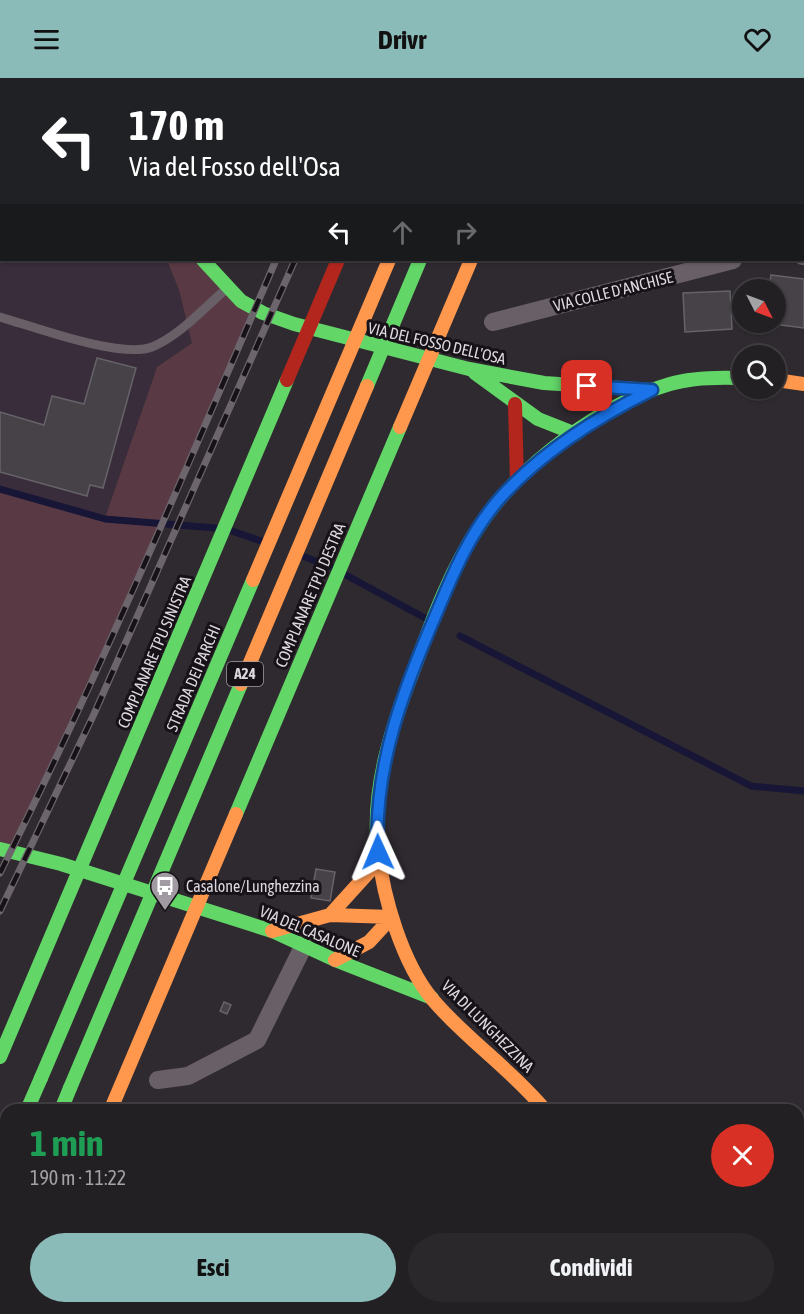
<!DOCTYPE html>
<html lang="it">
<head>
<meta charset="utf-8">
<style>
	body { margin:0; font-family:"Asap Condensed",sans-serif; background:#2b282c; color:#f1f3f6; height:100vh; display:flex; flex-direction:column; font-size:22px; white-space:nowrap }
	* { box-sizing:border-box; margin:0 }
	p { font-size:20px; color:#a3a3a6 }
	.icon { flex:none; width:33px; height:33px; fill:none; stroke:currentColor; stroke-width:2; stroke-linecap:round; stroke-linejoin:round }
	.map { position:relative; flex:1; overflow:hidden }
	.side { position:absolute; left:0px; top:1026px; width:804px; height:210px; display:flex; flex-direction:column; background:#232024; border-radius:18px 18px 0 0; box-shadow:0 2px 4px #0004,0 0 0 2px #403e41 }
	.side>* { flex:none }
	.banner { position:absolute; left:0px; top:0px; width:804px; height:183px; box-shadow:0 2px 4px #0004,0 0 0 2px #403e41; background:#202124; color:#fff; overflow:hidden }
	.needle { width:39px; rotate:132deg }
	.controls { position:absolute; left:732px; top:201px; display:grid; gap:12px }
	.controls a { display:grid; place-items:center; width:54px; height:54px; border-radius:50%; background:#232024; box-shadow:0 2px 4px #0004,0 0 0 2px #403e41; font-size:30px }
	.pin { position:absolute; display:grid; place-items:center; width:51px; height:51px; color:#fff; margin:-26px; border-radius:12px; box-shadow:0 3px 9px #0006 }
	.me { position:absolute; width:66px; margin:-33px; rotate:359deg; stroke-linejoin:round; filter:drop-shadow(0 0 4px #0008) }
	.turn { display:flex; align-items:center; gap:21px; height:126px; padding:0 30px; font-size:27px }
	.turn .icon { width:78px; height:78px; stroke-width:2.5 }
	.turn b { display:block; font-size:42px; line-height:51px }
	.lanes { display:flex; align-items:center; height:57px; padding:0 30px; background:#0003; justify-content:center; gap:30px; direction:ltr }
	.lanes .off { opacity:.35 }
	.round { display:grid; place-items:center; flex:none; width:63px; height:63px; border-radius:32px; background:#2b282c }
	.headline { display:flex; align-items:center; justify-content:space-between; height:102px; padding:0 30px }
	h1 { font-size:36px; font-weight:700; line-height:45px; color:#1e9e55 }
	.button { display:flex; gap:12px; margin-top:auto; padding:12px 30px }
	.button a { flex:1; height:69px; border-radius:36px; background:#8bbbb9; color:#111; font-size:24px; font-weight:700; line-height:69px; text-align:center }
	.button a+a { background:#2b282c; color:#f1f3f6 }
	header { display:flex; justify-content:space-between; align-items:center; height:78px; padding:0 30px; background:#8bbbb9; color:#111; font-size:27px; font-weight:700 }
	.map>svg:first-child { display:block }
	.built { fill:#392c3b }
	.green { fill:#593a44 }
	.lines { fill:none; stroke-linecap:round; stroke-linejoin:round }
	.stream { stroke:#181636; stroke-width:7 }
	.building { fill:#464248; stroke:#656368; stroke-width:1.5 }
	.path { stroke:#6a6268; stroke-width:4; stroke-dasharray:1.5 4.5; stroke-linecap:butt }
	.lane { stroke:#695f66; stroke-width:9 }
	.street { stroke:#695f66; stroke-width:18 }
	.fast { stroke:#63d668; stroke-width:14 }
	.slow { stroke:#ff974d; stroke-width:14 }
	.jam { stroke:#b3261e; stroke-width:14 }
	.rail-casing { stroke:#6c656b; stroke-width:7 }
	.rail { stroke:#161217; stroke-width:4.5; stroke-dasharray:14; stroke-linecap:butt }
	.fast-bridge { stroke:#63d668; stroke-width:14 }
	.slow-bridge { stroke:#ff974d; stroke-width:14 }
	.jam-bridge { stroke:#b3261e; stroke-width:14 }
	.route-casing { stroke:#114b97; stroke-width:15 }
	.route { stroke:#1a73e8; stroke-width:10 }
	.labels { text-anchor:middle; stroke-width:6; stroke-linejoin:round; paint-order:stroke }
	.shield { fill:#161217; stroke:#a29ca3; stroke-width:1.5 }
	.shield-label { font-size:15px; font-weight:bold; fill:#ded7df }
	.street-label { font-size:16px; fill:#ded7df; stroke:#161217 }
	.poi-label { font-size:16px; fill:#ded7df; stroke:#161217; text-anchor:start }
</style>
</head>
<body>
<header><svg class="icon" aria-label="menu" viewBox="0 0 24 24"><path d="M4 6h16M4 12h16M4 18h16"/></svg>Drivr<svg class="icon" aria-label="heart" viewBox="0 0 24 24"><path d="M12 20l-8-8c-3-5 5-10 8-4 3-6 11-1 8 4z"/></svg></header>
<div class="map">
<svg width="804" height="1236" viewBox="0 0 804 1236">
	<rect width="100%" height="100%" fill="#2f2a30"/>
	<path class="built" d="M0,0l91,1 -89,1v180h165l12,30 13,53 -35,24 -52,152 -105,-32z"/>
	<path class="green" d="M167,182h36l49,48 -82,197 -161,346 -9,-2v-360l105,29 52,-151 35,-24 -13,-53z"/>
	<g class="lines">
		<path class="stream" d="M0,411l105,30 110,9
			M232,453l29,10
			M305,479l26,10
			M346,497l79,43
			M460,558l291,150 53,5"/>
	</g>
	<path class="building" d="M771,197l33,4v49l-39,-5 11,-1v-32h-7z
		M730,213l2,38 -47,3 -2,-39z
		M97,280l39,10 -33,120 -13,-3 -3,11 -87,-24v-60l44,13 8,-29 32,8z
		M316,791l19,3 -5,29 -19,-3z
		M224,924l7,3 -4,9 -7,-3z"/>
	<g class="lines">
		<path class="path" d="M317,2v-2"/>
		<path class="lane" d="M0,239c35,10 120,42 152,30 27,-11 51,-38 73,-57"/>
		<path class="street" d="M802,178h2
			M493,244l240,-62
			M158,1002l30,-4 69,-36 47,-95"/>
		<path class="fast" d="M547,0v2
			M414,2l1,-2
			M465,2l1,-2
			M496,2l1,-2
			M203,182l38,41 22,12 31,11 175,45 75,14 107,7
			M475,295l63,46 38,15
			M0,771l61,15 211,67 63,29 97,38
			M378,772c-7,-61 14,-125 36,-181 18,-49 37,-101 66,-144 40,-60 121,-121 190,-141 23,-7 48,-7 72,-6
			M27,1032l14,-32
			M61,1032l9,-22
			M0,1177l6,-15"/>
		<path class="slow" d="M776,302l28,4
			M378,772c5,47 24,113 55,150 34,40 78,69 112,110
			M330,837l62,2
			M272,853l58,-16 48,-53
			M335,882l34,-18 23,-25"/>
		<path class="jam" d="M129,0l1,2
			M515,326l2,77
			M0,1097l6,-14
			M600,1230v6
			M25,1236l2,-6"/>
		<g class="rail-casing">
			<path id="rail" d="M0,795c100,-200 188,-408 276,-613
				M0,833l94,-197 201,-454"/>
		</g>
		<use href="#rail" class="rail"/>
		<path class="fast-bridge" d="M367,308l53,-126
			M236,736l164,-387
			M0,979l287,-677
			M41,1000l212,-498
			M70,1010l171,-404"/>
		<path class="slow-bridge" d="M400,349l71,-167
			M253,502l136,-320
			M241,606l126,-298
			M113,1026l123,-290"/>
		<path class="jam-bridge" d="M287,302l51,-120"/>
	</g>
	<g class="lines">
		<g class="route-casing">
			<path id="route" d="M378,774c-5,-85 26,-164 59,-240 17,-41 34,-81 64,-115 41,-45 96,-80 151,-107l-65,-4"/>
		</g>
		<use href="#route" class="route"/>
	</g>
	<defs>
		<g id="bus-pin" transform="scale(1.5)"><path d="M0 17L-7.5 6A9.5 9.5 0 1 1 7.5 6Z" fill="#a19aa2" stroke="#161217"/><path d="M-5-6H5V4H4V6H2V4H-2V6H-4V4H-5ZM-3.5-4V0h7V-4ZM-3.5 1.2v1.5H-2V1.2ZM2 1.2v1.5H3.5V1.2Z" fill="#fff"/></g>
	</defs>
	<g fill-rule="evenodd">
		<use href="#bus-pin" x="165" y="808"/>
	</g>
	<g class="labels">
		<rect class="shield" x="227" y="584" width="36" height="24" rx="4.5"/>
		<g class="shield-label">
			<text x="245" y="601">A24</text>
		</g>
		<g class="street-label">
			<text transform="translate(613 213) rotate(-14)" y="6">VIA COLLE D'ANCHISE</text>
			<text transform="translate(437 265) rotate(13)" y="6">VIA DEL FOSSO DELL'OSA</text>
			<text transform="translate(310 517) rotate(-67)" y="6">COMPLANARE TPU DESTRA</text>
			<text transform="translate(154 574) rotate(-67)" y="6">COMPLANARE TPU SINISTRA</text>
			<text transform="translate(193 600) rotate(-67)" y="6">STRADA DEI PARCHI</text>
			<text transform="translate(310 853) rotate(23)" y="6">VIA DEL CASALONE</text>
			<text transform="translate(488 948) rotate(45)" y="6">VIA DI LUNGHEZZINA</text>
		</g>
		<g class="poi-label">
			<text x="186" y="814">Casalone/Lunghezzina</text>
		</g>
	</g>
</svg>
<div class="controls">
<a><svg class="needle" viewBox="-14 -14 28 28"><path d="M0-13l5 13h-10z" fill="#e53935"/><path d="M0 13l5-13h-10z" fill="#a3a3a6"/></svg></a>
<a><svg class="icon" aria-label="search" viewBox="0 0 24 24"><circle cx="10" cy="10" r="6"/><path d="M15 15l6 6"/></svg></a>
</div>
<div class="pin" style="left:587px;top:308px;background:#d93025"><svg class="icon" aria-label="arrive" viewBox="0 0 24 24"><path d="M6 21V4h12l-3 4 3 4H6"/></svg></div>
<svg class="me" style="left:378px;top:774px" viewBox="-20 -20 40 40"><path d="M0-17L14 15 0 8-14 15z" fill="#1a73e8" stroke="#fff" stroke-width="4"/></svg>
<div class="banner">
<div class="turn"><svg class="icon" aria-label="left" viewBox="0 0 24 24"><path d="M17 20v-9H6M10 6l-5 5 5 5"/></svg><div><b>170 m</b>Via del Fosso dell'Osa</div></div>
<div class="lanes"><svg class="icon" aria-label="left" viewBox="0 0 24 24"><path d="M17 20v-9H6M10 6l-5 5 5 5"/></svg><svg class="icon off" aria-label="ahead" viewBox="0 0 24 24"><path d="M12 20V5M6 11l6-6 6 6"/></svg><svg class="icon off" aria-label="right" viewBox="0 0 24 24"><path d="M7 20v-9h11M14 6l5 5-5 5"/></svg></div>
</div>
<section class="side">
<div class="headline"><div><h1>1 min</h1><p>190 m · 11:22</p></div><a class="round" style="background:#d93025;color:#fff"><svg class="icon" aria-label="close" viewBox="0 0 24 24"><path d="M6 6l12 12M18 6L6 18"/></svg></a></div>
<div class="button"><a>Esci</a><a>Condividi</a></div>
</section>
</div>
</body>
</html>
